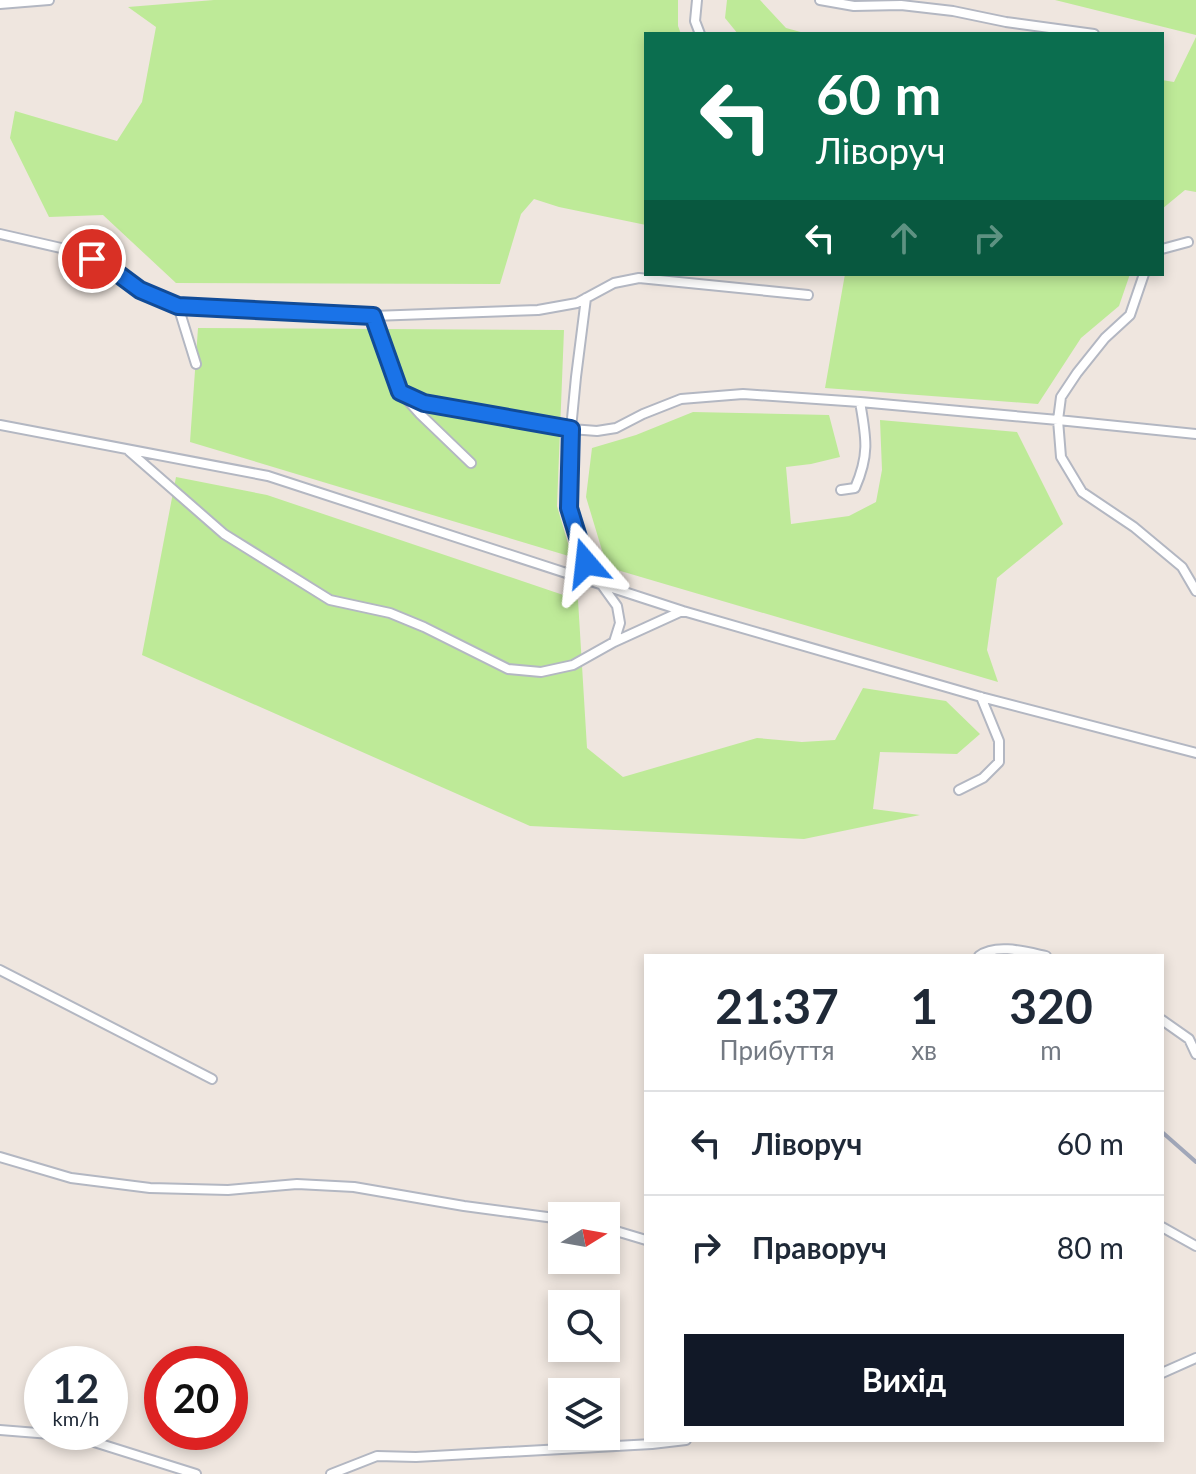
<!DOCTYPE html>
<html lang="uk">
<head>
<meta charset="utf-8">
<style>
	body { margin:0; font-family:Lato,sans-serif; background:#f2f2f3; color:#1f2937; height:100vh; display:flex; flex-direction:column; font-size:30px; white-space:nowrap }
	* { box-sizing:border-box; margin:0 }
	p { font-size:26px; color:#747a83 }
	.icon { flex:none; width:44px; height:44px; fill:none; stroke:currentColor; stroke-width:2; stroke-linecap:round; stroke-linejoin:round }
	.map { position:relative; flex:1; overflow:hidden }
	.details { position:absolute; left:644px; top:954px; width:520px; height:488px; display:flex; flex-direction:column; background:#fff; border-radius:0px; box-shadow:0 4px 12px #0003 }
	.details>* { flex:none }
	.hud { position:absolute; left:644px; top:32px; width:520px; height:244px; border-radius:0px; box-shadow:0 4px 12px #0003; background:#0b6e4f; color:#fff; overflow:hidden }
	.needle { width:52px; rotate:79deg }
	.controls { position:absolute; left:548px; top:1202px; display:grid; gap:16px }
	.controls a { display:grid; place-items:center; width:72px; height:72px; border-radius:0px; background:#fff; box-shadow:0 4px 12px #0003; font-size:40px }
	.speed { position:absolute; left:24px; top:1346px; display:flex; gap:16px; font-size:40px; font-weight:700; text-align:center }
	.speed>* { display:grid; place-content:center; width:104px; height:104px; border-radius:50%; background:#fff; box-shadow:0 4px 12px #0003; line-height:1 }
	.speed small { font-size:20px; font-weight:400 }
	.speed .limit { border:12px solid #d22; background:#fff; color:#111 }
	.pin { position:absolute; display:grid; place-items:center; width:68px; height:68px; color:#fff; margin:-34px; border:4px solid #fff; border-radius:50%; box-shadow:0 2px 8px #0007 }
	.me { position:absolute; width:88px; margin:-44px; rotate:343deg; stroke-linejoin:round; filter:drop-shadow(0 0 6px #0008) }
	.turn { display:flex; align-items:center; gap:28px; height:168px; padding:0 40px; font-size:36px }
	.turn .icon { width:104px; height:104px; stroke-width:2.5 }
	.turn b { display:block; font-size:56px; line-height:68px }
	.lanes { display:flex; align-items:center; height:76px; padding:0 40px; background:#0003; justify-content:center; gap:40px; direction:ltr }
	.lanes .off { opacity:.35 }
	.eta { display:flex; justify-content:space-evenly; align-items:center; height:136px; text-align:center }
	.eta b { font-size:48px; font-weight:700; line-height:56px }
	.action { display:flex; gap:16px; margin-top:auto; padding:16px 40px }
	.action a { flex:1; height:92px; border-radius:0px; background:#111827; color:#fff; font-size:32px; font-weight:700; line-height:92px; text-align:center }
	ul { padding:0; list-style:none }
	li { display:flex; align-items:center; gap:24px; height:104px; padding:0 40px; border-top:2px solid #e0e1e3 }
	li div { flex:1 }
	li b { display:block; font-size:30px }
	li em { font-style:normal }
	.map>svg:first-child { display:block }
	.green { fill:#beea98 }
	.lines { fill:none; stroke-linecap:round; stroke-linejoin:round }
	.service-casing { stroke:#b3b7c2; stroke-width:12 }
	.service { stroke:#fff; stroke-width:8 }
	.rail { stroke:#a1a7b9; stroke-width:4 }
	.route-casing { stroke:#114b97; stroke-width:20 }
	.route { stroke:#1a73e8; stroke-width:14 }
</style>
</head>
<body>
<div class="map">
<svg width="1196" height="1474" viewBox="0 0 1196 1474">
	<rect width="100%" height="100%" fill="#efe6df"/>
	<path class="green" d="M214,0h464v26l3,8h-35v191l-87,-18 -25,-8 -13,15 -21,70 -324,-1 -73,-68 -54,2 -39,-79 5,-27 102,30 25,-39 14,-75 -28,-20z
		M727,0h33l26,28 22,6h-70l-13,-16z
		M1055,0h141v35z
		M1196,37v155l-11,-2 -23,19v-129l12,2z
		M845,274h285l-11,32 -38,32 -43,66 -213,-16z
		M198,328l366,2 -7,176 15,51 -382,-115z
		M693,412l136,3 11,42 -29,7 -25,3 5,57 58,-8 27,-14 6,-32 -2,-50 137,12 46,92 -66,54 -10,72 11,32 -391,-115 -21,-70 6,-49 44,-13z
		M176,477l91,18 311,105 9,148 36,29 134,-39 45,4 33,-2 28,-52 83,13 34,33 -23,20 -77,-2 -7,57 47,6 -116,24 -274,-13 -388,-171z"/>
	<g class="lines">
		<g class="service-casing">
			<path id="service" d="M697,0l-2,21 5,13
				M820,0l34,6 47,-1 52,6 53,11 88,12
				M0,4l49,-4
				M0,234l74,17 35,16 31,23 38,16 195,10 165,-6 39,-7 37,-20 25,-5 169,17
				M1162,249l26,-7
				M1144,274l-14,41 -25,23 -28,35 -16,24 -3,23 3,37 21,35 52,35 48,40 14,24
				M586,298l-10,79 -5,52 26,2 19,-3 27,-14 38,-15 62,-5 117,8c6,35 10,52 -5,86l-14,2
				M178,306l18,58
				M373,316l27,76 24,11 147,26 -2,79 17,55 31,43 3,17 -6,19
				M403,395l17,19 51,49
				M860,402l198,18 138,14
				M0,425l268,51 415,135 298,86 215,56
				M129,451l95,83 106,66 60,13 34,14 84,42 33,3 32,-7 41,-23 68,-31
				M959,790l24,-12 16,-16v-21l-18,-44
				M979,956c17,-13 48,-4 67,0
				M0,970l212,109
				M1162,1020l27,19 7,15
				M0,1157l71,21 79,10 78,2 69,-6 57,3 110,19 98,13
				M1162,1227l34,19
				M606,1228l40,12
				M1162,1373l34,-15
				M0,1430l75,6 121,38
				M331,1474l46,-18 39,1 236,-13 34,-4"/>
		</g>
		<use href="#service" class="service"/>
		<path class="rail" d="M1162,1132l34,30"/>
	</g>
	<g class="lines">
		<g class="route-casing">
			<path id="route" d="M92,259l17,8 31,23 38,16 195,10 27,76 24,11 147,26 -2,79 17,55"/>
		</g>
		<use href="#route" class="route"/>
	</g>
</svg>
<div class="controls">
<a><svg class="needle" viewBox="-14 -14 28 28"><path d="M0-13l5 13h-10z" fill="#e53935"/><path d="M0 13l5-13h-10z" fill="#747a83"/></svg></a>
<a><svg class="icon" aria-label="search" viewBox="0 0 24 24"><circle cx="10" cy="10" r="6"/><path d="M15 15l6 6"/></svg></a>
<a><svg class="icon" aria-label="layers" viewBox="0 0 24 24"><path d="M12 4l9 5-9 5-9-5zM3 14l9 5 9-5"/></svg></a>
</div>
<div class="speed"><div>12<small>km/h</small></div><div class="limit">20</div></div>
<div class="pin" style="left:92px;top:259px;background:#d93025"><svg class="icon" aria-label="arrive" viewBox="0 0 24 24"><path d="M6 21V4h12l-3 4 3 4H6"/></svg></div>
<svg class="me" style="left:586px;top:563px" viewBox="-20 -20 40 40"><path d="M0-17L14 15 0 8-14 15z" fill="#1a73e8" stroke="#fff" stroke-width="4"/></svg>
<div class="hud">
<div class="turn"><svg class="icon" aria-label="left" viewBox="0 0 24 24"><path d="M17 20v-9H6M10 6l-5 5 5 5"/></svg><div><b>60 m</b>Ліворуч</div></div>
<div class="lanes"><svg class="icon" aria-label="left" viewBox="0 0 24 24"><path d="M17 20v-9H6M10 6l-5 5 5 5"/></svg><svg class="icon off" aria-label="ahead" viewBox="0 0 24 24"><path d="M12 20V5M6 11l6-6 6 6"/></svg><svg class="icon off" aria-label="right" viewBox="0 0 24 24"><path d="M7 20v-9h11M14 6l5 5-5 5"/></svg></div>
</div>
<section class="details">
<div class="eta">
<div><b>21:37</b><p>Прибуття</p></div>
<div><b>1</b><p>хв</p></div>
<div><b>320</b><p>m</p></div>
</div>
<ul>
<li><svg class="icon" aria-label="left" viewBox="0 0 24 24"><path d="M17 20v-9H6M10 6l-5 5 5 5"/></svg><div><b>Ліворуч</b></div><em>60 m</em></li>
<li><svg class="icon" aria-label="right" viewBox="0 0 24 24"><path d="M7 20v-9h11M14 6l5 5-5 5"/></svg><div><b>Праворуч</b></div><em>80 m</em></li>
</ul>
<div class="action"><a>Вихід</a></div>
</section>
</div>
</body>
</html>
